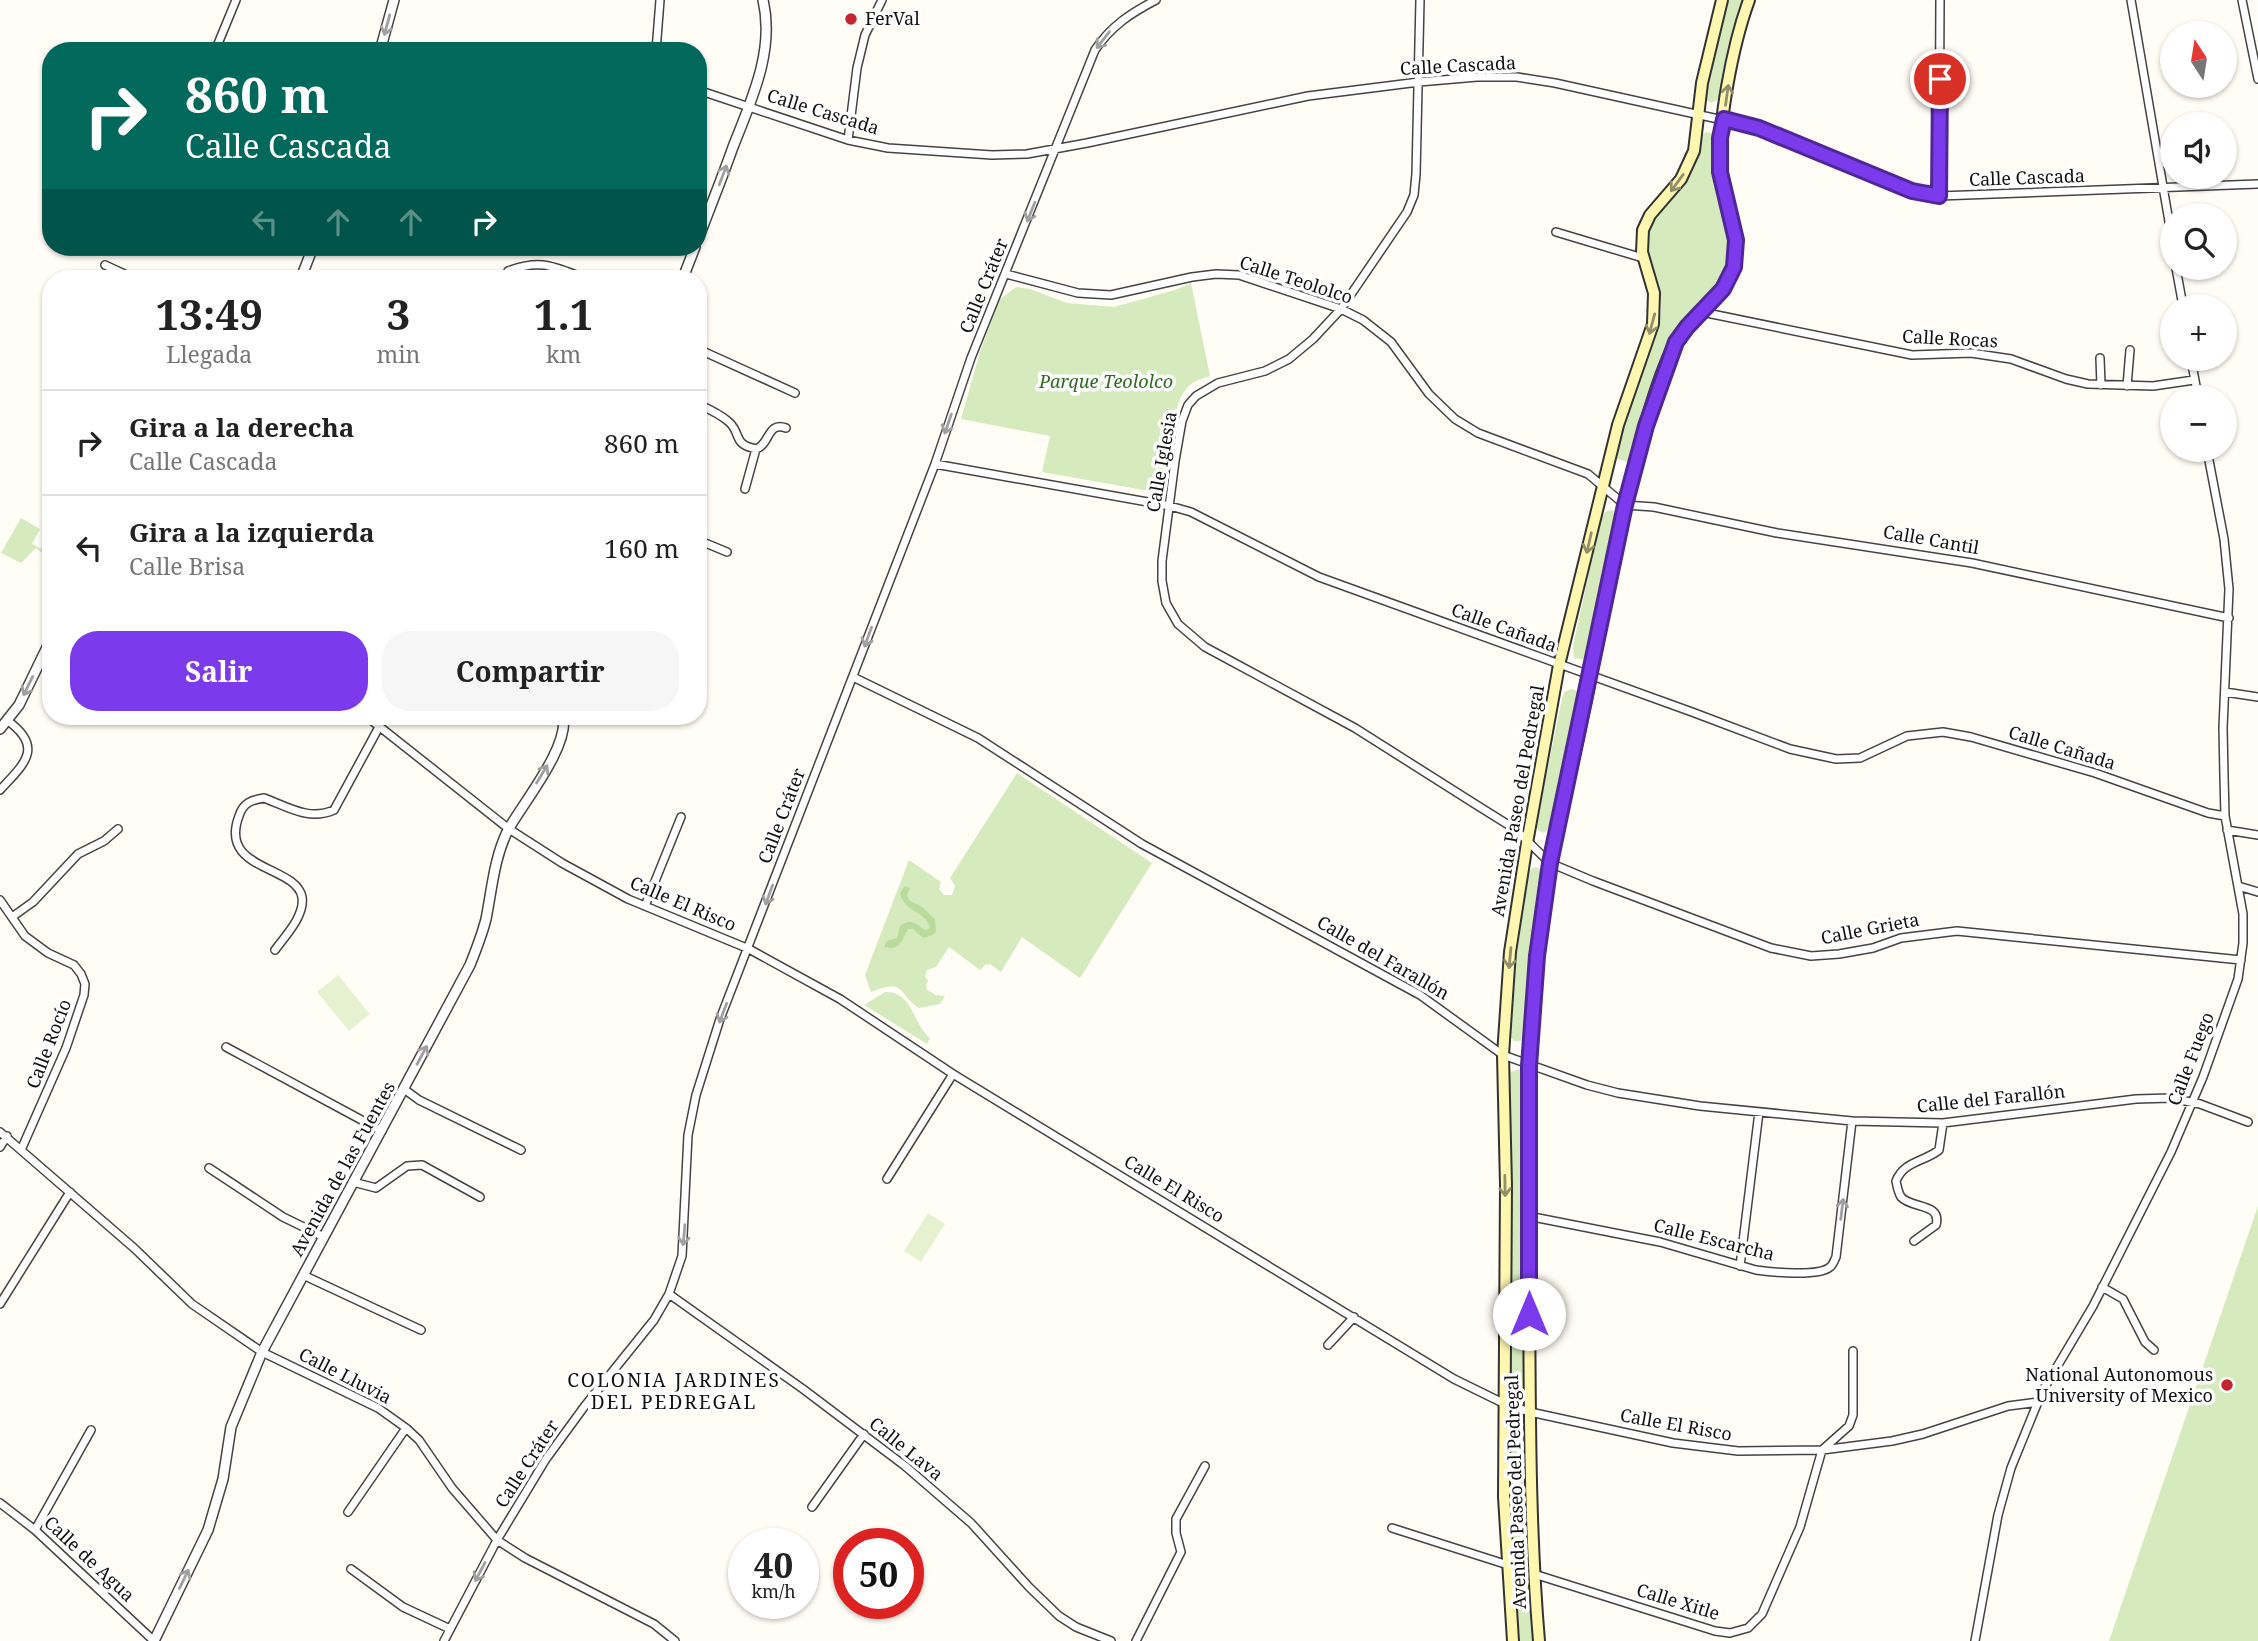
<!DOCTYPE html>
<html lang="es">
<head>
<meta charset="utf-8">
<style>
	body { margin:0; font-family:"Noto Serif",serif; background:#f6f6f6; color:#222; height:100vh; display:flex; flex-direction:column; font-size:26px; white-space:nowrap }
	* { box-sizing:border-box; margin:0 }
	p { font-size:23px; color:#767676 }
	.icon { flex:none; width:38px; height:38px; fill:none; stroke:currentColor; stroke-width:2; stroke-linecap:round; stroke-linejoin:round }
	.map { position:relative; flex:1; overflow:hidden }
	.drawer { position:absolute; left:42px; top:270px; width:665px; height:455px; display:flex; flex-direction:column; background:#fff; border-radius:28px; box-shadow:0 2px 5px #0004 }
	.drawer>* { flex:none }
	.guide { position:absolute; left:42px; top:42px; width:665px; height:214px; border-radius:28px; box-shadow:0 2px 5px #0004; background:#00695c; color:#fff; overflow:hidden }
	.needle { width:46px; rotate:348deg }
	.tools { position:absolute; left:2160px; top:21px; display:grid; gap:14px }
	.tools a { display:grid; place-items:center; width:77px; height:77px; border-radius:50%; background:#fff; box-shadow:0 2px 5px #0004; font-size:35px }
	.speed { position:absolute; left:728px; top:1528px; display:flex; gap:14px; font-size:35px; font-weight:700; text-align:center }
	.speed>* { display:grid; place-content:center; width:91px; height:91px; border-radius:50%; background:#fff; box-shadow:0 2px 5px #0004; line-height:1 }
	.speed small { font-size:18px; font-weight:400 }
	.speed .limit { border:10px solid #d22; background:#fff; color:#111 }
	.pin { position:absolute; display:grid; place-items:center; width:60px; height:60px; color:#fff; margin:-30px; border:4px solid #fff; border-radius:50%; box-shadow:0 2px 7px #0007 }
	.me { position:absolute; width:77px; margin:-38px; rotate:0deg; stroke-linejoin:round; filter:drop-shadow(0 0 5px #0008) }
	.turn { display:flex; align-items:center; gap:24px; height:147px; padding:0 28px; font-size:32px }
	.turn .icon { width:91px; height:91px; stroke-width:2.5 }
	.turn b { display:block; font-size:49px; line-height:60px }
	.lanes { display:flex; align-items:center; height:66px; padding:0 28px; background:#0003; justify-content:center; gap:35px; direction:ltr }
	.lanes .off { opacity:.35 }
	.eta { display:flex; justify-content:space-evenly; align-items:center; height:119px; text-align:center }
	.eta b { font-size:42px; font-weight:700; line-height:49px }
	.action { display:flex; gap:14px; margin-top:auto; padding:14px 28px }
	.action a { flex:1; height:80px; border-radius:28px; background:#7c3aed; color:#fff; font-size:28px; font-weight:700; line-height:80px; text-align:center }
	.action a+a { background:#f6f6f6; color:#222 }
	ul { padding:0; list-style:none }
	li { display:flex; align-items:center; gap:21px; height:105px; padding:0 28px; border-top:2px solid #e0e0e0 }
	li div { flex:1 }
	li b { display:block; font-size:26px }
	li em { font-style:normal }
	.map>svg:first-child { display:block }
	.green { fill:#d5ebbd }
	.forest { fill:#b9dc9c }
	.pitch { fill:#e6f2cf }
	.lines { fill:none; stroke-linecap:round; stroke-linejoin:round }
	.minor-casing { stroke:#444; stroke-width:10 }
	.tertiary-casing { stroke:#444; stroke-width:12 }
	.secondary-casing { stroke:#333; stroke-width:14 }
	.minor { stroke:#fff; stroke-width:7 }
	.tertiary { stroke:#fff; stroke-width:9 }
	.secondary { stroke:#fff6b0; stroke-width:10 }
	.oneway { stroke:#a0a0a0 }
	.oneway2 { stroke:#948f68 }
	.route-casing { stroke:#51269a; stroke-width:18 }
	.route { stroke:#7c3aed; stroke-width:12 }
	.poi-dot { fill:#c4262e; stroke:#fff; stroke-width:2.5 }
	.labels { text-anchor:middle; stroke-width:7; stroke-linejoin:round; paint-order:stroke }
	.poi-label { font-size:18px; fill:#111; stroke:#fff; text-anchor:start }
	.street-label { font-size:18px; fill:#111; stroke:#fff }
	.park-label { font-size:18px; font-style:italic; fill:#2f6b1f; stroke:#fff }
	.neighbourhood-label { font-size:19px; letter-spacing:2px; fill:#111; stroke:#fff }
</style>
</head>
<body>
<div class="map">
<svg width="2258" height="1641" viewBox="0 0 2258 1641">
	<rect width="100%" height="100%" fill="#fffdf5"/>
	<path class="green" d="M1729,0h13l-24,100 -7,3 -7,-4 17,-76z
		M1706,132l5,1 4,4c-1,16 -2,33 1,49 7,32 24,63 5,95 -13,22 -35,37 -49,59l-41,123 -16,-5c9,-32 18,-65 30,-97 6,-16 15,-33 16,-51 2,-28 -18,-51 -13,-78 3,-16 29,-36 38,-51 9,-14 12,-30 15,-45z
		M1191,283l19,93c-7,2 -14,4 -20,9 -21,18 -21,76 -27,102l-8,5 -113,-20 8,-36 -89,-17 19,-67 19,-52 17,-13 14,2 37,14 47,4 61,-17z
		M1609,510l6,1 3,6 -29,138 -3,5 -12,-2 -1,-12 28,-128 4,-6z
		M21,518l19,11 -8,15 19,10v6l-15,-12 -15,15 -20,-10z
		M1572,689l5,2 2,6 -28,129 -7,7 -5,-2 -3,-5 25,-123 3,-11z
		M1017,773l135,90 -72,115 -58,-41 -21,35 -11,-8 -5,1 -5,5 -31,-23 -13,20 -9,3 -2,6 3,5 -2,3 1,6 9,5 9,1 -5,8 -21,4c-23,-15 -12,-30 -48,-16l-6,-17 44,-115 32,22 -2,7 5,6h8l3,-9 -5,-8z
		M1536,867l6,3 -17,164 -4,7h-7l-3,-4 5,-79 12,-82 3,-7z
		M885,992c28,-1 28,33 45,46l-3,6 -63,-39z
		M1520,1069l4,13 -1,304 -1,5 -6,2 -6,-4v-317z
		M2258,1206v435h-149z
		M1517,1423l6,6 1,67 9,145h-13c-5,-71 -9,-141 -9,-212l2,-4z"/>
	<path class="forest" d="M905,886l5,2 -3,7 2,5 13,7 13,12 1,13 -3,3 -10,3 -10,-9h-5c-6,10 -7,23 -24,18l3,-6 10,-3 3,-12c11,-9 16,-2 25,4l5,-2c-4,-18 -25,-14 -30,-35z"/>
	<path class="pitch" d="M338,975l32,39 -21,17 -32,-39z
		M928,1213l17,11 -24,38 -17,-11z"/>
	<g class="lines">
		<g class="minor-casing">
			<path id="minor" d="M1420,0l-4,174 -2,21 -7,17 -66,97 -28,30 -24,20 -24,12 -47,12 -22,13 -8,9 -6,16 -7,40 -13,100v20l4,22 12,21 27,23 150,81 120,76 40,25 35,34 43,18 178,67 40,8 28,-2 34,-6 28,-10 56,-7 284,29
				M2131,0l41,239
				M2242,0l16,79
				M215,51l21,-51
				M656,51l4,-51
				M698,90l150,50 40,8 104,7 35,-1 60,-11 221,-47 111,-14 58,-5h40l38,6 204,45 153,63 27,5 319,-12
				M848,140l9,-72 8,-33 17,-35
				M1939,196l1,-196
				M1556,232l87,26
				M105,265l28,13
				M2176,268l7,38
				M508,271c33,-12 44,-5 76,7
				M1006,274l72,19 33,2 81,-18 24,-3 23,1 102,34 22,11 28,22 38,52 26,25 23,14 110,41 37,31 29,2 123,26 195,30 257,55
				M1702,312l210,43 59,-2 40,6 55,20 22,5 65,2 41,-6
				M698,349l97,44
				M2100,358l1,27
				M2191,359l7,38
				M2127,386l3,-36
				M698,404c11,5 22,10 31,18 13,12 3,22 27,27
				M935,464l235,42 21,6 128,65 373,135 98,37 46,10 24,-1 47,-22 36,-4 28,5 124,36 113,40 17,3
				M745,489l11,-40c14,-4 11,-28 30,-21
				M698,540l29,12
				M853,677l125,61 164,106 278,151 83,60 84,30 31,8 82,13 152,15 91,2 193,-24 35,-1 29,6 48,18
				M2225,692l33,5
				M366,716l143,113 53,34 66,36 121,50 91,50 113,75 501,305 51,25 25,8 143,31 65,8 84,-1 70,-9 31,-7 85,-28 31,-4
				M0,790c23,-25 45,-42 8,-69
				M2227,830l31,5
				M2238,886l20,6
				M0,900l25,36 23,17 26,12 7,9 4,10 -1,11 -18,53 -45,102
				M645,906l36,-89
				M12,917l21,-15 45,-48 26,-13 14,-12
				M275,950c10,-14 30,-34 27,-53 -6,-32 -84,-26 -63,-81 4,-13 12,-16 25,-18 24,9 45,23 70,12l45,-83
				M226,1047l156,84
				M404,1089l15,11 102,50
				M0,1132l134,116 58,56 70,48 116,56 28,20 13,12 33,48 45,52 28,18 129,66 21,17
				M0,1147l7,-11
				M209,1168l74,49 41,20
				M887,1179l66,-105
				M353,1182l23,6 31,-22 15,-1 58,32
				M1528,1216l132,26 96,28c15,2 63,7 74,-3 3,-2 4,-6 6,-10l16,-136
				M1914,1241l22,-16c6,-22 -24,-16 -35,-28 -3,-5 -4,-11 -5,-16 8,-20 28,-19 43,-31l4,-27
				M1740,1266l19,-154
				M303,1275l118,55
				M2102,1287l21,12 22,43 9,8
				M669,1294l134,95 102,77 66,57 58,64 30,29 17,11 35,14
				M0,1304l70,-112
				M1328,1345l26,-28
				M0,1503l35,27 119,111
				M812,1507l52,-73
				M348,1512l58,-84
				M1392,1528l116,37
				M35,1530l56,-100
				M351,1569l52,38 47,22
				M1534,1574l181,57 15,2 18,-5 14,-14 38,-87 22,-77 27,-24 4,-11v-64
				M444,1641l53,-101 49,-81 38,-52 70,-87 15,-26 13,-38 6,-121 8,-40 24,-76 215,-555 36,-106 124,-308c16,-24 36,-37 61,-50
				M1136,1641l45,-89 -5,-19v-14l29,-53
				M1975,1641l23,-126 13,-47 31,-76 51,-86 78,-154 32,-75 35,-98 5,-36v-29l-18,-98 -1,-40 -1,-48 6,-139 -5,-50 -17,-89"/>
		</g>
		<g class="tertiary-casing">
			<path id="tertiary" d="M380,51l14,-51
				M698,239c12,-31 24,-61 35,-92 18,-46 42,-96 30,-147
				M301,278l12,-31
				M683,278l12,-31
				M0,729l19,-24 32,-66
				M154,1641l54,-111 15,-51 8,-52 31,-75 208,-387c6,-15 12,-30 16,-46 6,-30 8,-61 22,-89 15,-27 62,-84 55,-114"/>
		</g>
		<g class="secondary-casing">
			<path id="secondary" d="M1513,1641l-9,-144 2,-311 -3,-131 7,-103 17,-109 32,-178 59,-240 35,-101 1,-31 -12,-41 1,-22 7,-15 31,-36 13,-28 8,-68 20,-83
				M1539,1641c-10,-118 -9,-237 -10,-355 -1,-110 -4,-221 8,-330 10,-90 33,-177 51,-266 15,-74 27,-150 46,-224 10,-36 25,-96 44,-128 17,-26 48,-41 56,-73 8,-31 -10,-60 -13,-91 -5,-46 12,-130 28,-174"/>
		</g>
		<use href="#minor" class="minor"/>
		<use href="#tertiary" class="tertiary"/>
		<use href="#secondary" class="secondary"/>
	</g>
	<defs><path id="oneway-shaft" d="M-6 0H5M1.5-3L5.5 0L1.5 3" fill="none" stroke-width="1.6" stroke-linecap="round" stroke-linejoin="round" transform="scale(1.75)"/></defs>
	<g class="oneway">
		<use href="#oneway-shaft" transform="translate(387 25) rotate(105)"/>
		<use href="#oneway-shaft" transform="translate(1103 40) rotate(128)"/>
		<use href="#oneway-shaft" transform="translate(723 175) rotate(-69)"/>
		<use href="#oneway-shaft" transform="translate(1031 212) rotate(112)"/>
		<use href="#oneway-shaft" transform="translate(948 424) rotate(109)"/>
		<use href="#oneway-shaft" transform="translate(868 637) rotate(110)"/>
		<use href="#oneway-shaft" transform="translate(28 686) rotate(116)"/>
		<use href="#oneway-shaft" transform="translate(542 774) rotate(-59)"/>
		<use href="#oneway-shaft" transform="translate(769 895) rotate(110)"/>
		<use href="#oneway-shaft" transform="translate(723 1013) rotate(111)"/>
		<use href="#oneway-shaft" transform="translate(422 1055) rotate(-62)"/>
		<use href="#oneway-shaft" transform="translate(1842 1209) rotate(-83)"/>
		<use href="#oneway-shaft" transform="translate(684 1235) rotate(95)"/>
		<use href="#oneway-shaft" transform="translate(480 1572) rotate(118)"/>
		<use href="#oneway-shaft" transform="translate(184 1579) rotate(-64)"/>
	</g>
	<g class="oneway2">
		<use href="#oneway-shaft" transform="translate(1727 95) rotate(-82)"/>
		<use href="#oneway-shaft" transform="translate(1677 183) rotate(126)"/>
		<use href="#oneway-shaft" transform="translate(1652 324) rotate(105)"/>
		<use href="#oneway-shaft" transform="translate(1589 543) rotate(103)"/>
		<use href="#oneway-shaft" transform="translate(1510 958) rotate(95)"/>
		<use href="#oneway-shaft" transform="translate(1505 1186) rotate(89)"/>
	</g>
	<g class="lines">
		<g class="route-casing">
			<path id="route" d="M1529,1314v-248l8,-110 13,-93 75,-358 21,-79 30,-84 11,-15 36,-38 11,-22 2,-27 -16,-68v-34l4,-19 35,9 153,63 27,5 1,-117"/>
		</g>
		<use href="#route" class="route"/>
	</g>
	<g class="poi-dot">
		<circle cx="851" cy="19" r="7"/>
		<circle cx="2227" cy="1385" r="7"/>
	</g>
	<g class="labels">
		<g class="poi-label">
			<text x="865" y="25">FerVal</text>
			<text x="2213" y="1381" text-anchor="end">National Autonomous<tspan x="2213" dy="21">University of Mexico</tspan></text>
		</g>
		<g class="street-label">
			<text transform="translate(1458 66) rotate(-3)" y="6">Calle Cascada</text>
			<text transform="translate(823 112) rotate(17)" y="6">Calle Cascada</text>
			<text transform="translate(2027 178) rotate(-2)" y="6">Calle Cascada</text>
			<text transform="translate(1296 280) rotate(18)" y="6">Calle Teololco</text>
			<text transform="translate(984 286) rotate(-68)" y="6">Calle Cráter</text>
			<text transform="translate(1950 339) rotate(3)" y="6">Calle Rocas</text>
			<text transform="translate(1162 462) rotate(-80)" y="6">Calle Iglesia</text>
			<text transform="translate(1931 540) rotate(10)" y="6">Calle Cantil</text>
			<text transform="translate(1504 628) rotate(20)" y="6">Calle Cañada</text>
			<text transform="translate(2062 748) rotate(17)" y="6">Calle Cañada</text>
			<text transform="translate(1518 801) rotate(-80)" y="6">Avenida Paseo del Pedregal</text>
			<text transform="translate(782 816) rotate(-69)" y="6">Calle Cráter</text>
			<text transform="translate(683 904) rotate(23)" y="6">Calle El Risco</text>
			<text transform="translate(1870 929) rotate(-11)" y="6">Calle Grieta</text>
			<text transform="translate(1383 958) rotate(30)" y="6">Calle del Farallón</text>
			<text transform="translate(49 1044) rotate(-69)" y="6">Calle Rocío</text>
			<text transform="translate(2191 1059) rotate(-69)" y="6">Calle Fuego</text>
			<text transform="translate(1991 1099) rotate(-6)" y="6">Calle del Farallón</text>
			<text transform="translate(343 1169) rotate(-61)" y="6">Avenida de las Fuentes</text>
			<text transform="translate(1174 1189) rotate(31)" y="6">Calle El Risco</text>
			<text transform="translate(1714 1240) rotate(14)" y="6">Calle Escarcha</text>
			<text transform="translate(345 1376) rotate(27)" y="6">Calle Lluvia</text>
			<text transform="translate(1676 1425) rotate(10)" y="6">Calle El Risco</text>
			<text transform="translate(906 1449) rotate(39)" y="6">Calle Lava</text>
			<text transform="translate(527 1464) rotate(-57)" y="6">Calle Cráter</text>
			<text transform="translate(1516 1492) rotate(-92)" y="6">Avenida Paseo del Pedregal</text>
			<text transform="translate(89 1559) rotate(43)" y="6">Calle de Agua</text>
			<text transform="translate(1678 1602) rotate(17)" y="6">Calle Xitle</text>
		</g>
		<g class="park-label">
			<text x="1106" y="388">Parque Teololco</text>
		</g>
		<g class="neighbourhood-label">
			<text x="674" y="1387">COLONIA JARDINES<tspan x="674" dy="22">DEL PEDREGAL</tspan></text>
		</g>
	</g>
</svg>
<div class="tools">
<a><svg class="needle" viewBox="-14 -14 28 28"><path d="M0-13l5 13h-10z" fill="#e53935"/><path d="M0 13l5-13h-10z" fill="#767676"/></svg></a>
<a><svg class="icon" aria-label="sound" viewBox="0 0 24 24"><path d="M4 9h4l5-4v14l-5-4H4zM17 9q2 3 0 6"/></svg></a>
<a><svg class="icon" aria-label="search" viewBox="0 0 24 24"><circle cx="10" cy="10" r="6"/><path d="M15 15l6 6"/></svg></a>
<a>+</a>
<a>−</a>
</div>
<div class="speed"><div>40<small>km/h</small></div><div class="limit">50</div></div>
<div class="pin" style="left:1940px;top:79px;background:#d93025"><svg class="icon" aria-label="arrive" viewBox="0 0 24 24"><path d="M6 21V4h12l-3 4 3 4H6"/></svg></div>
<svg class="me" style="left:1529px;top:1314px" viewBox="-20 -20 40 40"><circle r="19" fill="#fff"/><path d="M0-13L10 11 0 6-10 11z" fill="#7c3aed"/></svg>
<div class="guide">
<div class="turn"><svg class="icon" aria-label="right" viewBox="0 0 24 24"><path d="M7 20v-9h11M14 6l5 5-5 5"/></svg><div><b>860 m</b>Calle Cascada</div></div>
<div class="lanes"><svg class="icon off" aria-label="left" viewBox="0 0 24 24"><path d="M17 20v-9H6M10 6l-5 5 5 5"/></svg><svg class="icon off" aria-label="ahead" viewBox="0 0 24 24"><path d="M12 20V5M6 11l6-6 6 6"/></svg><svg class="icon off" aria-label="ahead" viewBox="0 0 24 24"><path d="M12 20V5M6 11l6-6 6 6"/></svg><svg class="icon" aria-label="right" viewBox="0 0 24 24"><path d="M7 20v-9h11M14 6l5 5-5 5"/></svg></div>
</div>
<section class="drawer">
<div class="eta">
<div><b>13:49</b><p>Llegada</p></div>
<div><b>3</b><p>min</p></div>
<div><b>1.1</b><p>km</p></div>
</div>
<ul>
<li><svg class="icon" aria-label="right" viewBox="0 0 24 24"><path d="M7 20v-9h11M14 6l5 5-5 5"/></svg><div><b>Gira a la derecha</b><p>Calle Cascada</p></div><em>860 m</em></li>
<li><svg class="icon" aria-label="left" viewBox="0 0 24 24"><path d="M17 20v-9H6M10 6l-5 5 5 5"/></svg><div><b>Gira a la izquierda</b><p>Calle Brisa</p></div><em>160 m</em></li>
</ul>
<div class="action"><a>Salir</a><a>Compartir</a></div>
</section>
</div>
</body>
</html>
